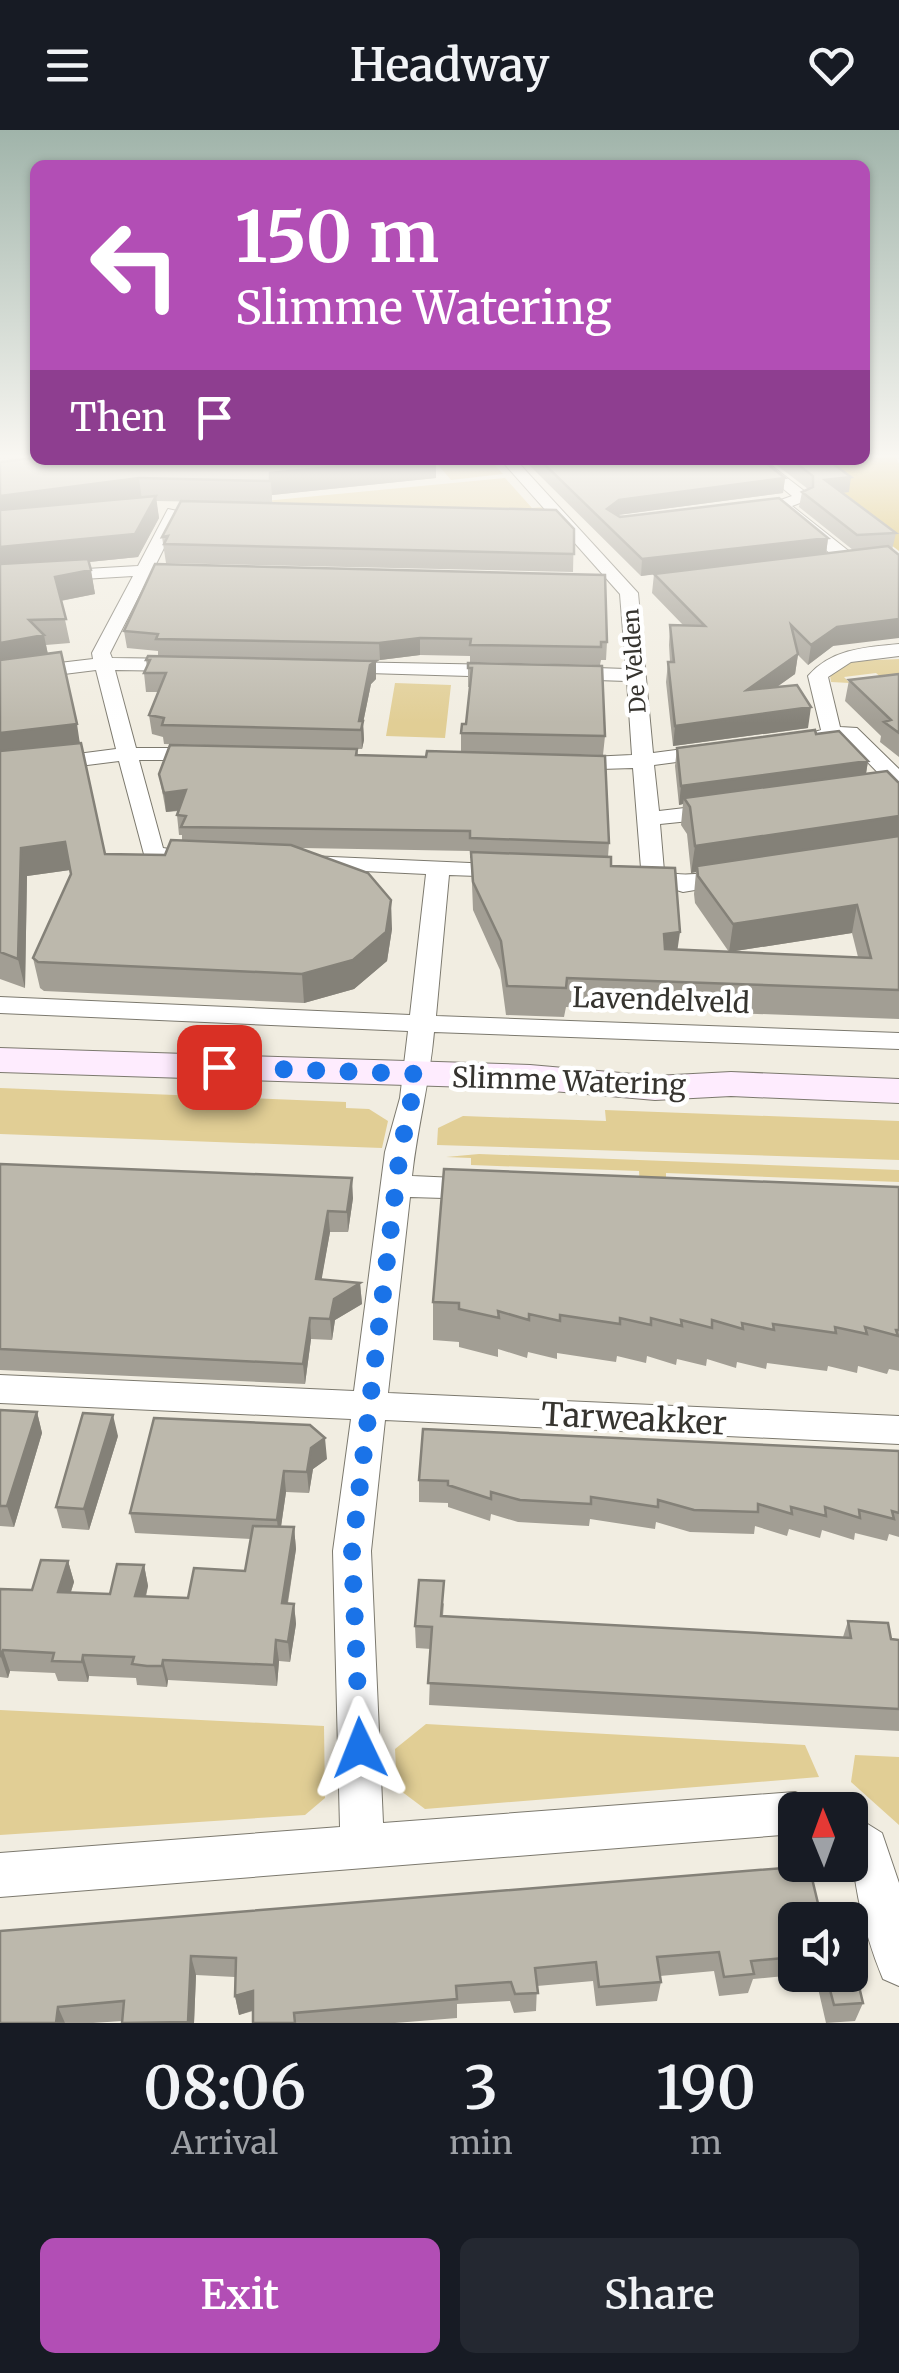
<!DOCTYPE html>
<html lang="en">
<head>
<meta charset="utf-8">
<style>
	body { margin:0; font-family:Merriweather,serif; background:#242831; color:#f1f3f6; height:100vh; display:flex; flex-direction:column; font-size:38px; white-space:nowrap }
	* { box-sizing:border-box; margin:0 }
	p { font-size:32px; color:#9ea1a6 }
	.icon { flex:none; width:55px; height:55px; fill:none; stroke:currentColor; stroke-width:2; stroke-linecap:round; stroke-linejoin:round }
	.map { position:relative; height:1893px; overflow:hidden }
	.sheet { display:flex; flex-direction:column; background:#171b24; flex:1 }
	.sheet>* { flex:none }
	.guide { position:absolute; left:30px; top:30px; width:840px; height:305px; border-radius:15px; box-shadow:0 2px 8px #0004; background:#b24eb5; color:#fff; overflow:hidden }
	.needle { width:65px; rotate:359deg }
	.buttons { position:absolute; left:778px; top:1662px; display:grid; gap:20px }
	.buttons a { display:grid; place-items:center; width:90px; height:90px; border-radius:15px; background:#171b24; box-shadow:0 2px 8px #0004; font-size:50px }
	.pin { position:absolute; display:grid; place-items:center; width:85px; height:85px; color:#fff; margin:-42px; border-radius:20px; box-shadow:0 5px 15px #0006 }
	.me { position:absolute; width:110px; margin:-55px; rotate:358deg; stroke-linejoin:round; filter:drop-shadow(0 0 8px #0008) }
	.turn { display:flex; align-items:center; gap:35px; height:210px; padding:0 40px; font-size:45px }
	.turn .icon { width:130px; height:130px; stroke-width:2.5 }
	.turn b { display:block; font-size:70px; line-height:85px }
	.then { display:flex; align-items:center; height:95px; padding:0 40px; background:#0003; gap:20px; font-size:38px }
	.eta { display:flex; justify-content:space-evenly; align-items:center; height:170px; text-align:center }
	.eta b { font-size:60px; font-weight:600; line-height:70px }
	.cta { display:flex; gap:20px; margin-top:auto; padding:20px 40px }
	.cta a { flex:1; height:115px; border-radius:15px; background:#b24eb5; color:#fff; font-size:40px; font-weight:600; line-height:115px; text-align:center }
	.cta a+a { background:#242831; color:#f1f3f6 }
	header { display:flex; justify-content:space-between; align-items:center; height:130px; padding:0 40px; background:#171b24; font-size:45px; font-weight:600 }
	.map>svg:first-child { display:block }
	.green { fill:#e1ce95 }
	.water { fill:#d4b44c }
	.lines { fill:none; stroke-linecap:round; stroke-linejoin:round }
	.street-casing { stroke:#7c796e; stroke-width:2 }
	.secondary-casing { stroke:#7c796e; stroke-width:2 }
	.street { fill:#fff; fill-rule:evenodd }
	.secondary { fill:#feecfe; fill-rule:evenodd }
	.wall { fill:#a29e94; fill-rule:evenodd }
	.shaded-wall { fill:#848178 }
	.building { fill:#bcb8ac; stroke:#848178; stroke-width:2.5 }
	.route { stroke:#1a73e8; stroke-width:18; stroke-dasharray:0 32.4 }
	.labels { text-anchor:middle; stroke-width:9; stroke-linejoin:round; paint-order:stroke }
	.far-street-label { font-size:22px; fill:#36342f; stroke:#fff }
	.street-label { font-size:28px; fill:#36342f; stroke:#fff }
	.near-street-label { font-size:32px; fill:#36342f; stroke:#fff }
</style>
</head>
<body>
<header><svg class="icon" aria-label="menu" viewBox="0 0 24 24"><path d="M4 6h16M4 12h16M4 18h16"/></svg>Headway<svg class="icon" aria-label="heart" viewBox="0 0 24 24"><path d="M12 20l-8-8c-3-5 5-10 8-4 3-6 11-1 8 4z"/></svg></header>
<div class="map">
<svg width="899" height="1893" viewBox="0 0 899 1893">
	<rect width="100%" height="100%" fill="#f1ede1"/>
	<path class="green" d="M434,330h56l13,14 -52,6z
		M505,348l27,30 13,-1 8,9 -361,-8z
		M899,529v18l-16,2 -7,-6 -32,4 6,6 -19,-1 -1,-7 23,-14z
		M395,553l56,2 -6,53 -59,-2z
		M0,958l346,14v6l23,1 19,12 -6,27 -382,-14z
		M605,980l294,11v39l-462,-15 1,-17 25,-12 143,5z
		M479,1024l420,16v12l-233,-9v16l-26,-1 -1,-17 -168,-6v-7l-25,-1z
		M0,1580l324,16 1,72 -20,17 -305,20z
		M426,1594l379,21 14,32 -394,32 -28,-21 -2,-39z
		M855,1625l44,2v68l-48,-43z"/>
	<path class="water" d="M896,327l3,7v87l-64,-48 4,-10 9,-2 -42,-31z"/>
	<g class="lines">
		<g class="street-casing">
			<path id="street" d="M501,330h15l122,133 15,160 61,-8 10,6 -10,6 -60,8 5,46 60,-7 11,7 -11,7 -59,6 4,47c26,9 48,-3 73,2v10l-54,9 -32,-10 -35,-3 -4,-5 12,-7 17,1 -8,-100 -65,2 -10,-6 10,-6 64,-3 -5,-74 -61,-2 -10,-6 10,-6 60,2 -6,-75z
				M748,330h16l44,34v6l-16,6 63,50v8h-12l-68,-56v-6l17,-6z
				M168,379l14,3 -27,54 11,5 -17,5 -39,77 2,5 71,1 9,6 -9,6 -68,-1 21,78h69l10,6 -10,6h-66l24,88 36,6v10l-54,-6 -26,-97 -119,15v-12l116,-15 -20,-79 -96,12v-12l93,-11 -1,-6 41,-77 -133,8v-10l138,-8z
				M899,514v12l-48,6 -23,15 12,50 17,1 42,41v18l-8,-1 -46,-47 -39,5 -10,-6 25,-8 -13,-54c23,-27 58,-29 91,-32z
				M341,532l162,3 10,6 -10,6 -169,-5v-8z
				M309,726l205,9 4,5 -12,7 -57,-2 -13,141 463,17v16l-465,-17c-4,49 -17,96 -22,144l66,3 11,3 4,7 -4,7 -11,3 -68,-2 -22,196 511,23v28l-514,-24 -14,131 12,272 412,-31 15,6 5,12h-20v24l-795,63v-44l340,-26 -7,-276 18,-132 -351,-16v-28l354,16 31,-239 15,-54 8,-67 -408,-18v-16l410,18 16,-141 -125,-6v-10z
				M850,1683l32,20 17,50v103l-16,-7c-22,-53 -33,-109 -33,-166z"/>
		</g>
		<g class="secondary-casing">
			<path id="secondary" d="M0,918l530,17 125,11 76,-4 168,7v24l-168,-7 -76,4 -125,-11 -530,-17z"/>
		</g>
		<use href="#street" class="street"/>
		<use href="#secondary" class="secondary"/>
	</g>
	<path class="wall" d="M35,330h401v18l-164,17v8l302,26 -1,43 -407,-9 -4,-26 104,-34 -110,-2 3,17 -21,39 -49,5 6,32 -34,7 9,42 -24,2 2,9 32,89 25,111 60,1 17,-14v-6h-3l-2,-20 2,-4 -13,1 -7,-38 198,-25 1,6 251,88 -1,14 3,9 67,84 51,2 -34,-49 -1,-9 2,-22 -5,1 -4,-39 -6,-9 2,-21 -4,1 -4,-39 2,-18 139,-14 52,27 -2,13 33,9v236l-333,-12 -2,10 -58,-2 -6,-45 -27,-60 -2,-52h-1v-7l-168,-3 90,81 -5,32 -33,28 -50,14 -260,-12 -4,-3 -7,-30 38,-84 -1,-4 -43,6 -2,112 -25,-9v-517zM852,803l6,24 -129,-5z
		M524,330h70l191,18 -2,15 -166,22 211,23 -2,16 27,-4 -54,-43 3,-15 6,-3 -38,-29h58l21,32 -7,1 54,40 -4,17 -59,96 -25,19 -10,-10 -3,19 -18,13 31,41 -135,18 -7,-64 2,-20h2l-1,-17 1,-20 14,1 -32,-33 2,-19 -13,2z
		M124,501l483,11 -1,18h-5l-1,5 -130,-3v-6l-50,-1 -40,5 -222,-4v-5l-31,-3z
		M146,530l230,1v18l-5,5 -8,39 1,17 -2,9 -198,-5 -1,-7 -11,-3 -3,-19 9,-23h-12l-2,-19 3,-6z
		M468,533l137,73 -2,19 -142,-3v-19l5,-9 4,-37h-2z
		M899,544v83l-19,-15 1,-6 -36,-35 4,-21z
		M0,1034l353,34 -5,34h-18l-9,48 39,3 2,21 -27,16 -3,20 -21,-1 -6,45 -305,-14z
		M899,1057v184l-10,-2 -2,5 -29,-8 -1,7 -29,-7 -1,5 -60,-8 -1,6 -29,-7 -1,6 -29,-9 -1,7 -29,-7 -1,6 -29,-9 -1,7 -29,-7 -1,6 -59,-9v6l-29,-7 -1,6 -29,-9v8l-39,-10v-5l-26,-2v-38z
		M0,1280l37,2 5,21 -28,94 -14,-1z
		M118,1306l-29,94 -27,-2 -6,-21z
		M899,1321v86l-10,-3 -2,7 -32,-8 -1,7 -32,-10 -2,8 -31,-9 -2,7 -32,-10 -1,8 -64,-2 -34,-10 -1,7 -65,-10 -1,7 -71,-4 -27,-8 -1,7 -42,-14v-4l-29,-1v-22z
		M327,1329l-14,10 -4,24 -23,-1 -5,35h13l2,22 -8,54 6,1 2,20 -6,38 -11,-1 -2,25 -109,-6 -1,7 -30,-2 -1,-7 -47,-2 -1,6 -30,-1 -3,-8 -45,-2 -2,7 -8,-1v-88l32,1 36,-29 6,21 -3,10 39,2 34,-29 4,21 -2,11 42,1 57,-27 6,-32 -116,-6 -5,-20z
		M444,1473l-1,13 400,21 5,-16 43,18 8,1v91l-470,-26 2,-56 -15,-1 -1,-22z
		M795,1790v55l-42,4 -5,14 -29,3 -5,-25 -54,5 1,6 -4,19 -61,5 -3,-25 -56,5 -1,25 -22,2 -4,-12 -53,3v14l-62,5h-142v-12l-14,4 -4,-19v-19l-39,-2 -2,48h-72v-2l-29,2h-93v-92z
		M815,1845h35l13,28 -8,18 -29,2z"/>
	<path class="shaded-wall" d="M404,330h32v18l-164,17 -2,-22z
		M548,330h46l-36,3 -11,7z
		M851,347l-2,15 -27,3 3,-15z
		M139,348l3,22 -142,19v-23z
		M785,348l-2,15 -165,22 -11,-6 12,-9z
		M156,366l3,22 -21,39 -138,14v-24z
		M828,408l-2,16 -185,22 1,-17z
		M91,440l4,24 -36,7 -4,-24z
		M899,489v19l-66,8 -25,19 3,-20 26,-18z
		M44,505l5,25 -49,9v-26z
		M420,508v17l-40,5 -1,-17z
		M798,524l-3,20 -51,36 3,-20z
		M376,531v18l-5,5 -8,39 1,17 -2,9 -1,-19 -2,-9 11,-56z
		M811,577l-3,21 -135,18 2,-20z
		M77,594l4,27 -81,9v-27z
		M868,631l-3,18 -181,19 -1,6 -4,1 2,-19z
		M186,660l2,19 -22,3 -2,-19z
		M899,686v26l-202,24 -1,6 -5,1 4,-27z
		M65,712l5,28 -43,6 -2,112 -7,-29 3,-111z
		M391,770l1,29 -5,32 -33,28 -50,14 -2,-29z
		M857,775l-5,28 -123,19 4,-28z
		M680,802l-4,28 -15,2 3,-28z
		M352,1048l1,20 -5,34 -1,-20z
		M328,1081l2,21 -12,68 -2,-21z
		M360,1153l2,21 -27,16 -3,20 -2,-21 4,-20z
		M310,1188l1,21 -6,45 -2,-20z
		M37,1282l5,21 -28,94 -7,-21z
		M113,1285l5,21 -29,94 -5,-21z
		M325,1308l2,21 -14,10 -4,24 -2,-21 4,-24z
		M284,1341l2,21 -7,48 -2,-20z
		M294,1397l2,22 -12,75 -2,-21z
		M68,1431l6,21 -10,31 -6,-21z
		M144,1435l4,21 -8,31 -5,-21z
		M294,1474l2,20 -6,38 -2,-20z
		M276,1510l3,21 -2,25 -3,-21z
		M3,1520l7,21 -2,7 -7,-21z
		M83,1525l6,21 -1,6 -6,-20z
		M163,1530l5,20 -1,7 -5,-21z
		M191,1826l5,19 -2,48h-6z
		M253,1861l4,18 -18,6 -4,-19z
		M58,1877l7,16h-9z"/>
	<path class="building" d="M35,328v2h369l-134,13v8l-131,-3 -139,18v-34z
		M540,330h14l3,3 39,-3h166l23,18 -166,22 -12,9 13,8 159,-19 49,40 -186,21z
		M792,330h36l23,17 -26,3 71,53 -39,2 -55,-43 11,-5v-11z
		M156,366l-21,38 -135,13v-37z
		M181,371l375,9 18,19v25l-410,-10 4,-8 -6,1z
		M888,416l11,9v64l-62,8 -26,18 -20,-20 7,29 -51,36 50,-5 14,22 -136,19 -7,-64h6l-4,-37 35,1 -51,-52z
		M88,429l3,11 -36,7 11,42 -37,1 15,15 -44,8v-79z
		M155,434l450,11 2,67h-6v5l-131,-2 1,-6 -51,-1 -41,5 -223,-4 2,-5 -34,-3z
		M61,522l16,72 -77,9v-73z
		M148,526l228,5 -6,4 -11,56h4l-2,9 -199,-5 2,-7 -15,-3 17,-42h-22l6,-13h-4z
		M468,533l134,3 3,70 -144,-3 1,-9h4l6,-56h-4z
		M899,544v59l-15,-11 7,-2 -42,-40z
		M815,600l1,4 23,-3 29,30 -187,25 -4,-38z
		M81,613l24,111 60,1 6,-15 120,5 77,28 23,27 -5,32 -33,28 -51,14 -264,-12 -5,-4 38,-84 -6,-32 -44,6 -3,111 -18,-7v-201z
		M170,615l187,4 -1,6 70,2 1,-6 178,5 4,87 -139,-5v-7l-289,-4 5,-11 -9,-1 9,-25 -22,3 -5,-19z
		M887,641l12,12v33l-204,30 -5,-39 -6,-9z
		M899,706v154l-332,-12 -1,10 -59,-2 -6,-45 -28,-59 -2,-30 140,5v9l64,2 5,64 -16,2 1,15 206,9 -14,-53 -124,19 -35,-48 -1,-10z
		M0,1034l352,14 -5,34 -19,-1 -12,68 44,4 -26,16 -4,20 -20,-1 -7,46 -303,-15z
		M444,1039l455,18v143h-3l2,6 -33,-9 2,7 -32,-7 1,6 -63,-9 1,6 -32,-7 1,6 -31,-9v8l-31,-8 1,6 -31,-8v7l-31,-7v6l-60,-9v6l-31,-7v6l-31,-9 1,7 -40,-9v-6l-26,-1z
		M0,1280l37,2 -30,94h-7z
		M83,1283l30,2 -29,94 -28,-2z
		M154,1288l156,7 15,13 -14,10 -4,24 -23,-1 -7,49 -147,-7z
		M423,1299l476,22v62l-7,-2 2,8 -35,-9 1,8 -35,-11 1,9 -35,-9 1,7 -34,-10v8l-64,-2 -36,-10v7l-67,-10v7l-71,-4 -29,-8v7l-43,-14v-4l-29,-1z
		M253,1396l41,1 -12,76 12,1 -6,38 -12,-2 -2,25 -111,-5 -1,6h-15l-15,-2 2,-7 -51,-2 -1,7 -30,-1 2,-8 -51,-3 -3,7v-68l32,1 9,-30 27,1 -10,31 52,2 7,-30 27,1 -9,31 53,2 6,-30 51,3z
		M419,1450l25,1 -3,35 410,22 -3,-17 40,2 3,16 8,1v69l-471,-26 4,-56 -17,-1z
		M809,1736l13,54h-27v37l-44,4 3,13 -30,3 -5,-25 -62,5 4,25 -62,5 -3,-25 -61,6 3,25 -23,1 -4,-12 -55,4 1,13 -163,14 1,10h-42v-32l-18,5 1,-38 -45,-2 -3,66 -66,1 2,-22 -66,6 -2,16h-56v-92z
		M850,1819l13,54 -29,2 -8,-30h24z"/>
	<linearGradient id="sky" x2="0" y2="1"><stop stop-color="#a0b4aa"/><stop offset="0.55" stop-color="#f9f7f2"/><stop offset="1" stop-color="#f9f7f2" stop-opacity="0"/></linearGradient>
	<rect width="899" height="593" fill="url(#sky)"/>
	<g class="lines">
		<path class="route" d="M219,937l198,7 -17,78 -48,399 8,197"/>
	</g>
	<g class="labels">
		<g class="far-street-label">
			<text transform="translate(634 531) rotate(-94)" y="8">De Velden</text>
		</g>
		<g class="street-label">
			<text transform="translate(661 870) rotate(2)" y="10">Lavendelveld</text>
			<text transform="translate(569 951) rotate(2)" y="10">Slimme Watering</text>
		</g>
		<g class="near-street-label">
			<text transform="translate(634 1289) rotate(3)" y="11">Tarweakker</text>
		</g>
	</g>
</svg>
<div class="buttons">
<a><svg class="needle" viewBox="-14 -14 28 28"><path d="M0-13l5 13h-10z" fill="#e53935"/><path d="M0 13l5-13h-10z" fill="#9ea1a6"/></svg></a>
<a><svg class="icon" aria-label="sound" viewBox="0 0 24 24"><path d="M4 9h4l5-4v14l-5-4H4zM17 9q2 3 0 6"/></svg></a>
</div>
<div class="pin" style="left:219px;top:937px;background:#d93025"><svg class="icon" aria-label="arrive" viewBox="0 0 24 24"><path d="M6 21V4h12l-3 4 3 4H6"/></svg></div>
<svg class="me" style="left:360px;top:1618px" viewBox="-20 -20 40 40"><path d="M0-17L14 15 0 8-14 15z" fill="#1a73e8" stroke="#fff" stroke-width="4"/></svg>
<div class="guide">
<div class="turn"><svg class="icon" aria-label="left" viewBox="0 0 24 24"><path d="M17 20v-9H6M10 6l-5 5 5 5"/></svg><div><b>150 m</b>Slimme Watering</div></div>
<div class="then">Then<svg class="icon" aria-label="arrive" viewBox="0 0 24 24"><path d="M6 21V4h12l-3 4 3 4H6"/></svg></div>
</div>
</div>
<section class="sheet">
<div class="eta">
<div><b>08:06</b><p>Arrival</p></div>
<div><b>3</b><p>min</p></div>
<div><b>190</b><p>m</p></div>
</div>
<div class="cta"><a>Exit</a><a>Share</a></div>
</section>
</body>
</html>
